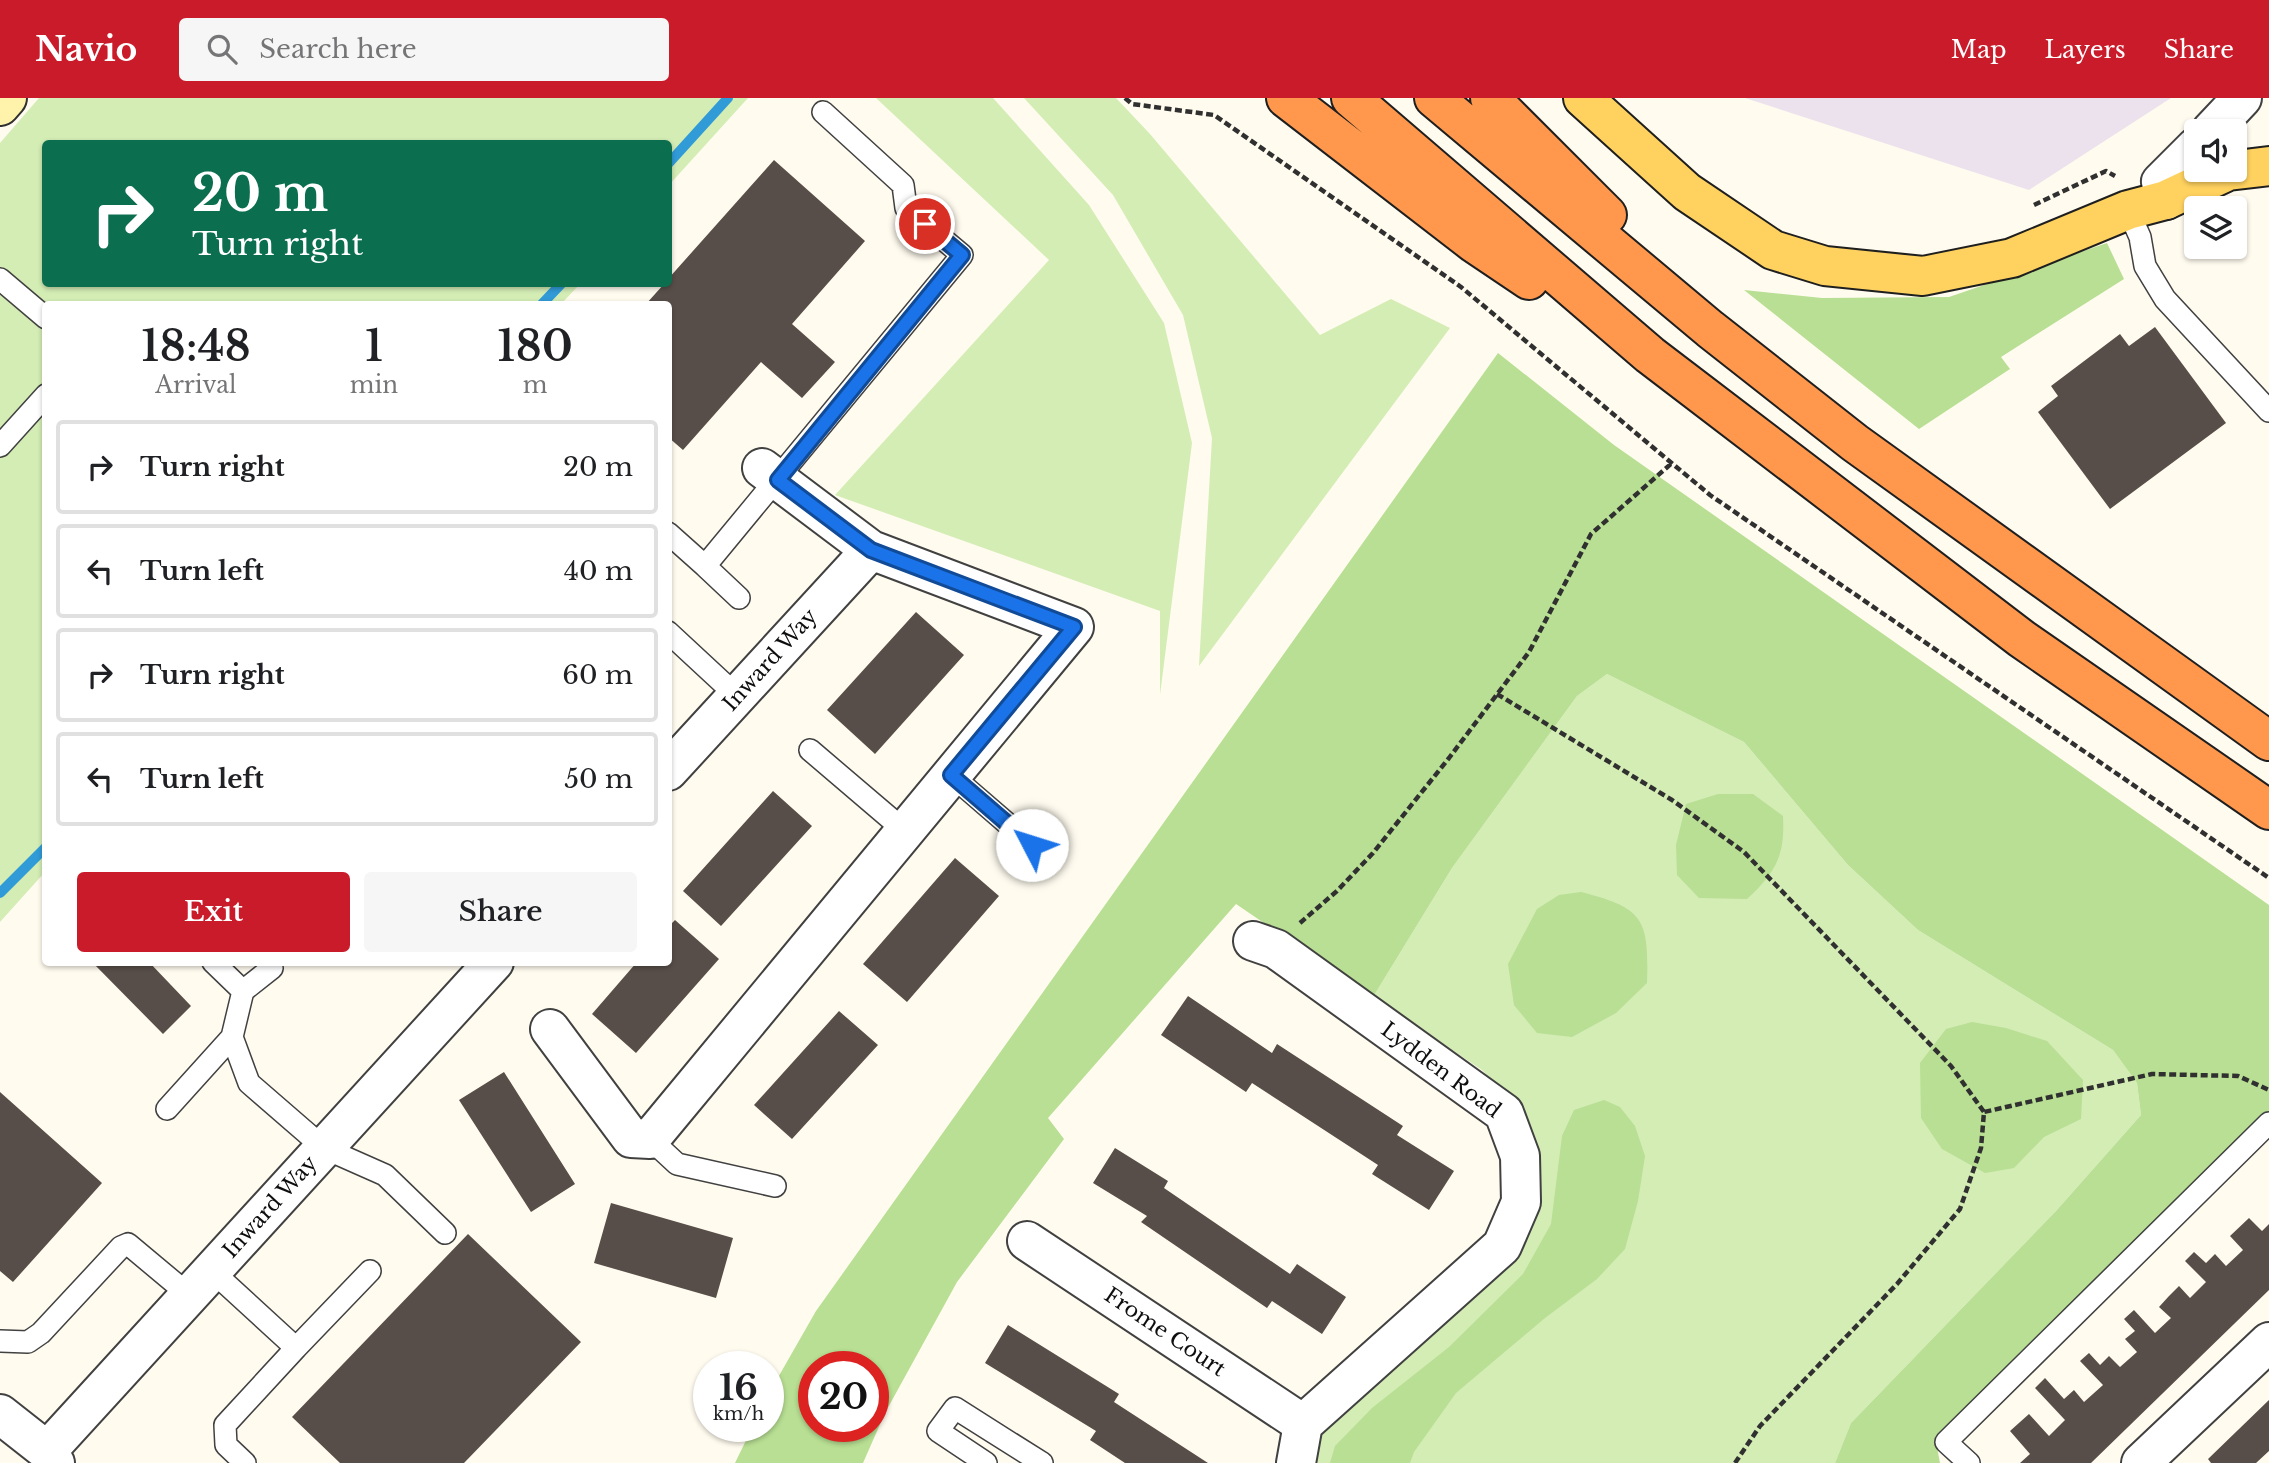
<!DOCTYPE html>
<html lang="en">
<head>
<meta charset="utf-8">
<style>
	body { margin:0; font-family:"Libre Baskerville",serif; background:#f6f6f6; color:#202124; height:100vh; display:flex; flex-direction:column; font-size:26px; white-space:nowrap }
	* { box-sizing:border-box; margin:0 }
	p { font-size:23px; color:#757577 }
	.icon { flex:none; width:38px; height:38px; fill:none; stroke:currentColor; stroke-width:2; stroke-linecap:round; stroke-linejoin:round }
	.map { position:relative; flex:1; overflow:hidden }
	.drawer { position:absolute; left:42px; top:203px; width:630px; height:665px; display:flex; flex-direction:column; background:#fff; border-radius:7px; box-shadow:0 2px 5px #0004 }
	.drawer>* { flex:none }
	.guide { position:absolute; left:42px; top:42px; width:630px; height:147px; border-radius:7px; box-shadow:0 2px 5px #0004; background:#0b6e4f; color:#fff; overflow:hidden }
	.tools { position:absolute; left:2184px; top:21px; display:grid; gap:14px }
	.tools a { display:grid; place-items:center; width:63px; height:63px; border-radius:7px; background:#fff; box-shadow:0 2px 5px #0004; font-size:35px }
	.speed { position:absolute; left:693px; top:1253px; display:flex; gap:14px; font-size:35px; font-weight:700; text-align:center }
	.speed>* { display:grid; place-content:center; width:91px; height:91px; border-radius:50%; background:#fff; box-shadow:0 2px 5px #0004; line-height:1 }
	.speed small { font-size:18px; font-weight:400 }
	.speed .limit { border:10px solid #d22; background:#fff; color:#111 }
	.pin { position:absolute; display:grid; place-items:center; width:60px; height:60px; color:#fff; margin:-30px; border:4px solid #fff; border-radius:50%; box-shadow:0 2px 7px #0007 }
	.me { position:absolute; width:77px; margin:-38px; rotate:310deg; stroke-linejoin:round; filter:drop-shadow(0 0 5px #0008) }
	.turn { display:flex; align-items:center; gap:24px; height:147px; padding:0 35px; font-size:32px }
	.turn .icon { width:91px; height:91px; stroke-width:2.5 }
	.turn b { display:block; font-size:49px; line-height:60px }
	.eta { display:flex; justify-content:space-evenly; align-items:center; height:119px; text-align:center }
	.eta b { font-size:42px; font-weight:600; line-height:49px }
	.cta { display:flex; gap:14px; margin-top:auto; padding:14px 35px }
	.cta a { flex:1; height:80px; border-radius:7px; background:#c91b2a; color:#fff; font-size:28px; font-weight:600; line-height:80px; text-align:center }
	.cta a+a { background:#f6f6f6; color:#202124 }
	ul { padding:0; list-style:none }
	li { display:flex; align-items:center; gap:21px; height:94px; margin:0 14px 10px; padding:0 21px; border:4px solid #e0e0e0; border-radius:7px }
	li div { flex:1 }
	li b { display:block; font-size:26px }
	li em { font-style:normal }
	header { display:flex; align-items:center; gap:42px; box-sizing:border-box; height:98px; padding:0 35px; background:#c91b2a; color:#fff }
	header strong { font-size:33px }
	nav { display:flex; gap:38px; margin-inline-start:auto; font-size:24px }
	.search { width:490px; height:63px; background:#f6f6f6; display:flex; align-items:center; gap:18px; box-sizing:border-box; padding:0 24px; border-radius:7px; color:#757577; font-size:26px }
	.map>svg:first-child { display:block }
	.industrial { fill:#ece2ed }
	.green { fill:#d4edb5 }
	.forest { fill:#b8df93; fill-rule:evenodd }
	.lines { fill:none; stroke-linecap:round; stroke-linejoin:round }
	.stream { stroke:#319bd7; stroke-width:10 }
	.building { fill:#584e49 }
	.lane-casing { stroke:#414141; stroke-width:24 }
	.street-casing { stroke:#414141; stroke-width:42 }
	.secondary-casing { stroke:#303030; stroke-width:42 }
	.primary-casing { stroke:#1f1f1f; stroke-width:42 }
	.highway-casing { stroke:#1f1f1f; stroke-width:42 }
	.path { stroke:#303030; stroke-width:4.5; stroke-dasharray:7 3.5; stroke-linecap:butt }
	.lane { stroke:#fff; stroke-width:21 }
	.street { stroke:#fff; stroke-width:38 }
	.secondary { stroke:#fff2aa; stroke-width:38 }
	.primary { stroke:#ffd25f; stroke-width:38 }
	.highway { stroke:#ff984d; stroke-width:38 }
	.route-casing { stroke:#114b97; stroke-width:18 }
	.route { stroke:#1a73e8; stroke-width:12 }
	.labels { text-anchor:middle; stroke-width:7; stroke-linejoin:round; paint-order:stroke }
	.street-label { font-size:21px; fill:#0e0e0e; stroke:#fff }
</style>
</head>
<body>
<header>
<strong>Navio</strong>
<div class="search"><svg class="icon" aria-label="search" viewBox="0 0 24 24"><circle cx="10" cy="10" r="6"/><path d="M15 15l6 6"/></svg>Search here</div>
<nav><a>Map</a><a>Layers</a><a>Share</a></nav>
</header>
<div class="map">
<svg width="2269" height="1365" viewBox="0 0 2269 1365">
	<rect width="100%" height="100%" fill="#fffbef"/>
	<path class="industrial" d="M1745,0h426l-142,92z"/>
	<path class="green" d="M39,0h709l-79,87 -1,-41h-622v140h534l-19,20h-515l-1,568 -45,50v-779z
		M876,0h117l96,107 75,118 28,120 -32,252v-84l-325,-116 214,-235z
		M1024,0h92l34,36 170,201 71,-36 59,29 -251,338 13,-228 -29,-123 -70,-120z
		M1607,576l137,68 104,123 70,65 195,120 24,33 4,32 -85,96 -205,212 -16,40h-532l13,-36 196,-176 2,-147 -32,-34 -109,-73 79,-129 125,-172z"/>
	<path class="forest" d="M2107,145l17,36 -123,78 9,12 -91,60 -175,-139 78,8 127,-1z
		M1498,255l116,92 655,460v211l-334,321 5,26h-105l16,-40 205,-212 85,-96 -4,-32 -24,-33 -195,-120 -70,-65 -104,-123 -137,-68 -30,22 -125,172 -79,129 -137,-93 -188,214 16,21 -107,143 -72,131 -22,50h-128l18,-37h15v-31l48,-84zM814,1269h59v59h-59z
		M1718,696h35l30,22c2,40 -7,56 -36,83l-48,-1 -22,-23 -1,-30 10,-41z
		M1581,794c63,16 68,27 66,91l-31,30 -44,24 -35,-4 -23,-28 -6,-41 29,-55 22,-14z
		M1972,924l34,6 41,13 36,39 -2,39 -37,18 -30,31 -29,5 -43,-24 -21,-31 -1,-55 26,-34z
		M1604,1002l16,7 15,19 10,30 -7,45 -13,48 -28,30 -52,39 -89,75 -42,59 -4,11h-80l5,-17 37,-38 77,-61 74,-73 28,-50 11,-88 12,-26z"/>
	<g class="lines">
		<path class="stream" d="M668,66l60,-66
			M542,206l19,-20
			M0,795l46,-46"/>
	</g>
	<path class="building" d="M774,62l91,81 -73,83 43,38 -33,36 -41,-36 -78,88 -15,-13v-133h-22l18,-20h4v-5z
		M2155,229l71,96 -116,86 -72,-97 20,-16 -7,-10 69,-52 9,12z
		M916,514l48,43 -89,99 -48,-44z
		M773,693l39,35 -91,100 -38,-35z
		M955,760l44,38 -92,106 -44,-38z
		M675,822l44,39 -83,94 -44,-39 45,-52h31v-35z
		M92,864h57l42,44 -28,28z
		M1188,898l84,57 5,-9 126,82 -6,9 57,36 -25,39 -57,-36 6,-9 -126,-82 -6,9 -85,-57z
		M839,913l39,34 -86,94 -38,-34z
		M504,974l71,112 -44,28 -72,-112z
		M0,994l102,91 -89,99 -13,-11z
		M1115,1050l53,33 -4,7 126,86 7,-10 49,33 -24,37 -50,-33 -5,7 -25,-17 -101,-69 6,-6 -54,-33z
		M611,1105l122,35 -17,60 -122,-35z
		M2249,1120l13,13 7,-7v66l-178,173h-71l10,-9 -20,-23 19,-17 20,22 16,-16 -30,-32 10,-10 19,21 10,-9 10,12 19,-17 -23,-24 9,-8 11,12 9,-9 11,11 17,-15 -12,-13 10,-8 -11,-12 10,-9 21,23 16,-15 -12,-11 10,-11 10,-10 11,12 16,-16 -21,-21 9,-9 12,11 9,-9 11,12 17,-16 -13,-14z
		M468,1136l113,108 -117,121h-124l-48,-46z
		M1008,1227l111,69 -5,8 94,61h-83l-35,-23 6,-9 -111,-68z
		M2269,1302v51l-13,12h-45l-3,-4z"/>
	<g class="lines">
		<g class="lane-casing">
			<path id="lane" d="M2128,112l12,27 5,29 20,33 104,112
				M0,181l46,39
				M0,348l46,-51
				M668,435l37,33 257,-311 -56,-47 -3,-23 -80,-73
				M705,468l34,32
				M668,534l69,64
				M810,652l95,81
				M951,677l81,70
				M213,864l30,29
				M272,870l-29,23 -11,46 17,46 75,65 61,27 60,58
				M167,1011l65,-72
				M650,1041l27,25 98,22
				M212,1173l84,77 -71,77 1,20 19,18
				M0,1243l28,1 13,-9 80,-86 7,-3 61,51
				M296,1250l74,-77
				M986,1365l-48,-32 17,-23 87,55
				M1969,1365l-23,-21 323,-319"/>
		</g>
		<g class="street-casing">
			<path id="street" d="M2211,33l31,-33
				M2166,102l-5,-18 35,-35
				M668,673l203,-221
				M1253,843l23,8 228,164 16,43 1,46 -19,44 -199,178 -7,39
				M550,931l81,109 19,1 424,-512 -203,-77 -109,-82
				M1027,1143l276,183
				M0,1316l47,37 8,12
				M47,1353l447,-489
				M2141,1365l128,-121"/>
		</g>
		<g class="secondary-casing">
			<path id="secondary" d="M0,8l7,-8"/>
		</g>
		<g class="primary-casing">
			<path id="primary" d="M1583,0l104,94 86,58 52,16 98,10 89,-18 116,-48 38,-10 62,-29 41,-5"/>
		</g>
		<g class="highway-casing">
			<path id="highway" d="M1286,0l188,145 55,37
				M1351,0l299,257 372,284 247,171
				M1434,0l276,231 145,114 414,298
				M1490,0l117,117"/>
		</g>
		<path class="path" d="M1125,0l7,6 82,11 247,172 249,208 559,383
			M2034,107l72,-34 9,5
			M1497,596l175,106 72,52 207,214 33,46
			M1300,825l37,-32 36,-38 76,-95 80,-106 62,-118 81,-71
			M1735,1365l25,-37 137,-142 63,-75 21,-61 3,-36 168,-38 86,2 31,14"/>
		<use href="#lane" class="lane"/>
		<use href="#street" class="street"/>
		<use href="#secondary" class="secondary"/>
		<use href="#primary" class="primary"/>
		<use href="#highway" class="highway"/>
	</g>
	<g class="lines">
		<g class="route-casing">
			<path id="route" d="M925,126l37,31 -184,225 93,70 203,77 -123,148 81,70"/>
		</g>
		<use href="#route" class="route"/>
	</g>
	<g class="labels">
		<g class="street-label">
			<text transform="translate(770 562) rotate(-48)" y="7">Inward Way</text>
			<text transform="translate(1441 972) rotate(37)" y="7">Lydden Road</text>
			<text transform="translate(270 1109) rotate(-48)" y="7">Inward Way</text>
			<text transform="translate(1165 1234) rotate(34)" y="7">Frome Court</text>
		</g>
	</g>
</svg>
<div class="tools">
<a><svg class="icon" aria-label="sound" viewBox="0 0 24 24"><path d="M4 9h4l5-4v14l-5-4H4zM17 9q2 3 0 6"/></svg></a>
<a><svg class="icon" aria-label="layers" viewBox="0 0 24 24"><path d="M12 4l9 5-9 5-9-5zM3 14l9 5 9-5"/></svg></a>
</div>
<div class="speed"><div>16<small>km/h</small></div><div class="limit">20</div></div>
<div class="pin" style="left:925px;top:126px;background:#d93025"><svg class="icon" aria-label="arrive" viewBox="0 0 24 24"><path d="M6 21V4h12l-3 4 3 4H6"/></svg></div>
<svg class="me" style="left:1032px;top:747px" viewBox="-20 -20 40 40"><circle r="19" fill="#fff"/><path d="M0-13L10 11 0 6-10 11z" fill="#1a73e8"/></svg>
<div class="guide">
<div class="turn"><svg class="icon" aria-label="right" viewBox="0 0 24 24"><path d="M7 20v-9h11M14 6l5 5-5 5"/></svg><div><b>20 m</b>Turn right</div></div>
</div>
<section class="drawer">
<div class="eta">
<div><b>18:48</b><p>Arrival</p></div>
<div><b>1</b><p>min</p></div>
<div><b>180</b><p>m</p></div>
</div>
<ul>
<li><svg class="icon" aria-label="right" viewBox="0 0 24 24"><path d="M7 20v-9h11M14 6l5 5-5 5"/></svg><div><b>Turn right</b></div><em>20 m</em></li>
<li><svg class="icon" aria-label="left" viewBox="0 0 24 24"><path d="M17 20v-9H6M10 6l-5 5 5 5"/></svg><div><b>Turn left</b></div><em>40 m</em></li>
<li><svg class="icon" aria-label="right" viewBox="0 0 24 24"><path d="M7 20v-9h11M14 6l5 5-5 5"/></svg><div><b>Turn right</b></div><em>60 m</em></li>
<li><svg class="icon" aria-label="left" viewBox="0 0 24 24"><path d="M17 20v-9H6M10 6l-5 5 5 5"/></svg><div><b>Turn left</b></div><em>50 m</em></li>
</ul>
<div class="cta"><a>Exit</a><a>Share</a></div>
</section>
</div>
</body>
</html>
